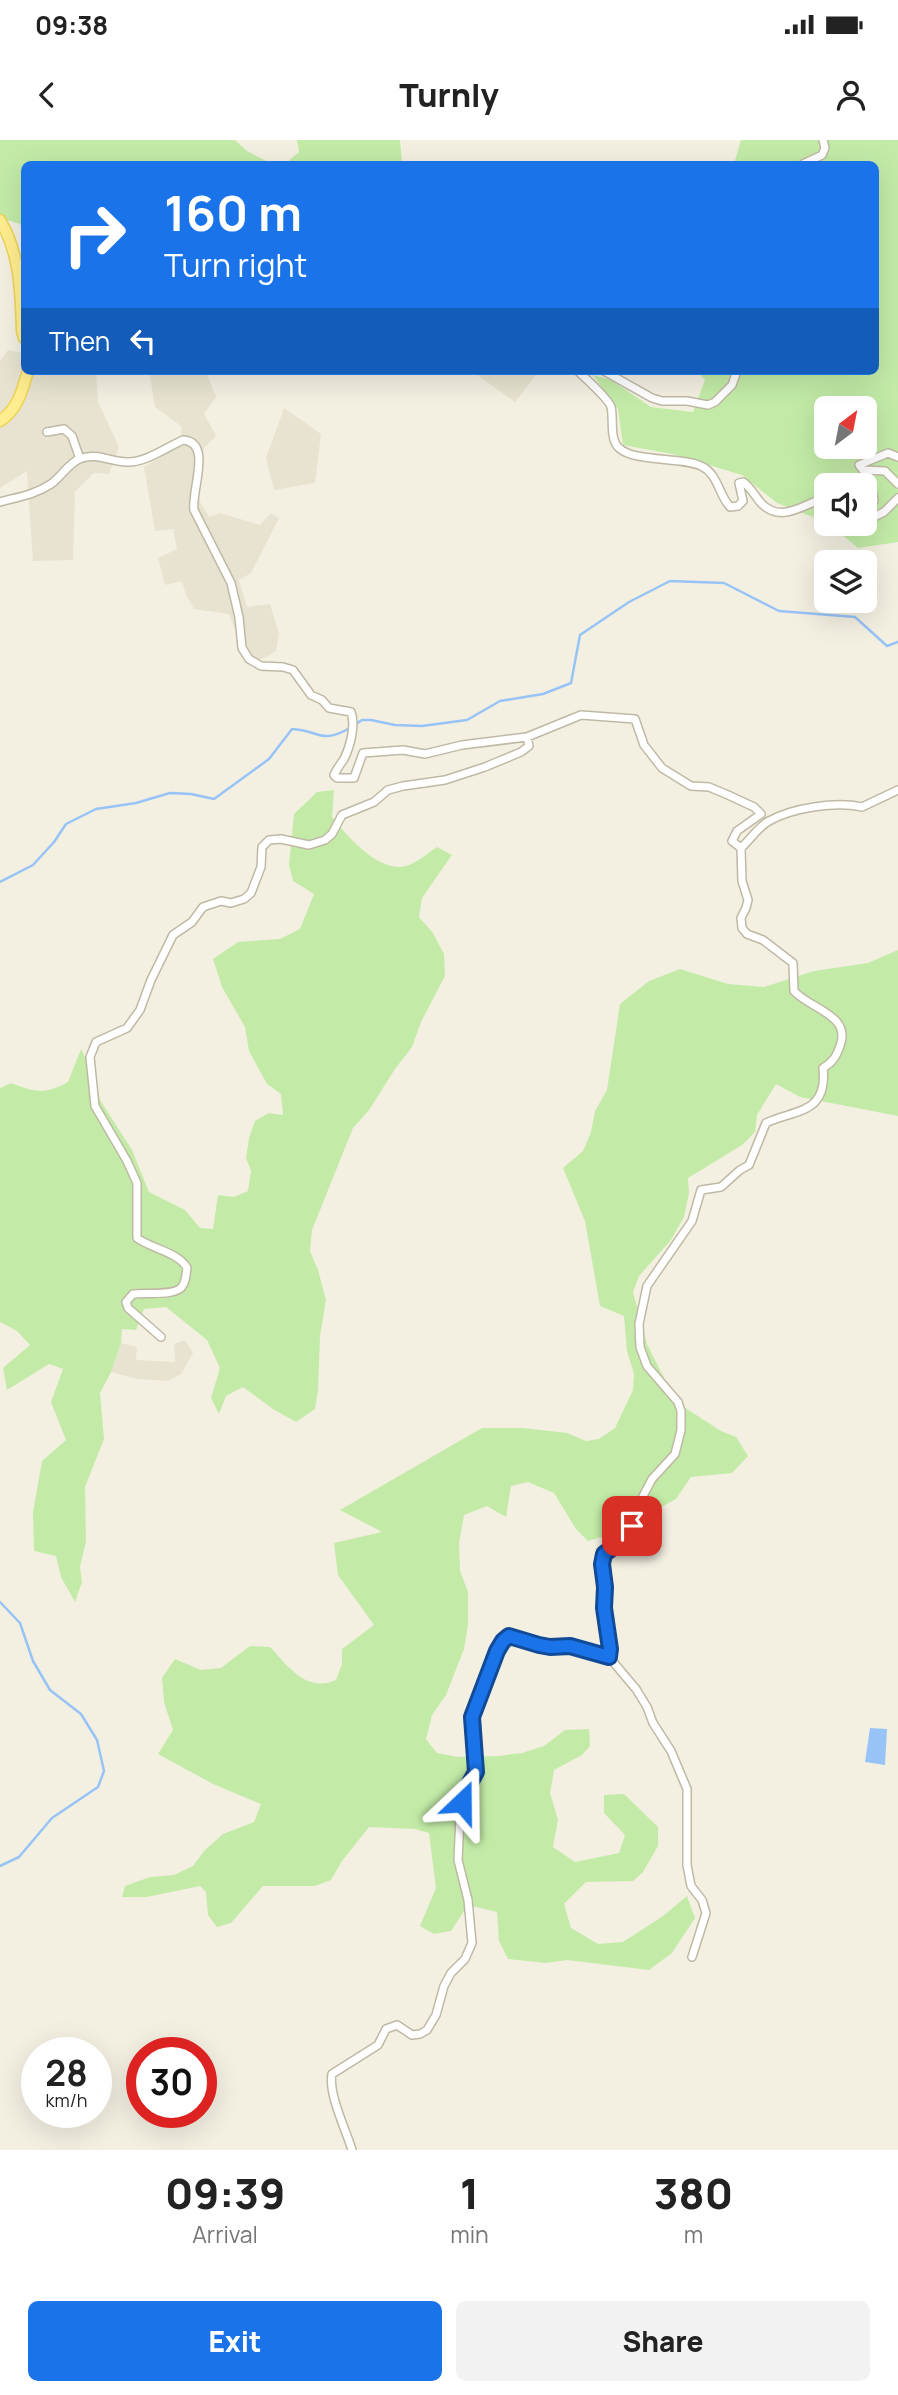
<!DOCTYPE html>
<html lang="en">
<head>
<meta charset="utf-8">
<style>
	body { margin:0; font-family:Manrope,sans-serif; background:#f2f2f2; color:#222; height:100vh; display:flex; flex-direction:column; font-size:26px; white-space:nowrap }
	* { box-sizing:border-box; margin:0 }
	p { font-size:23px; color:#767676 }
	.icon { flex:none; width:38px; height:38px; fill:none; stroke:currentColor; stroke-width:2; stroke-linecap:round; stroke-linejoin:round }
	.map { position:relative; height:2010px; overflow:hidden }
	.panel { display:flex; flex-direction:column; background:#fff; flex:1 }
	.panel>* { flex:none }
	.hud { position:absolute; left:21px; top:21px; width:858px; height:214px; border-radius:10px; box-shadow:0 7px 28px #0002; background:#1a73e8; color:#fff; overflow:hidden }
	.needle { width:46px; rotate:32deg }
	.buttons { position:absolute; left:814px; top:256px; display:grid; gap:14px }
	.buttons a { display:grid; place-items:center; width:63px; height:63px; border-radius:10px; background:#fff; box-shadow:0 7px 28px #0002; font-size:35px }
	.speed { position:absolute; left:21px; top:1897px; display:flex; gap:14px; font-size:35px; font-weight:700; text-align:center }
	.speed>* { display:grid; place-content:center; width:91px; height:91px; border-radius:50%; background:#fff; box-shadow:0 7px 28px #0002; line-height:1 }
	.speed small { font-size:18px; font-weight:400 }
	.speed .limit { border:10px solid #d22; background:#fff; color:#111 }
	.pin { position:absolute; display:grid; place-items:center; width:60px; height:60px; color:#fff; margin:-30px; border-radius:14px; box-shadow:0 4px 10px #0006 }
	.me { position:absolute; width:77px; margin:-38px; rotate:23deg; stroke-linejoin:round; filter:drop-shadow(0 0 5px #0008) }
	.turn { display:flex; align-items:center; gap:24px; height:147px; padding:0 28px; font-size:32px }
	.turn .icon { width:91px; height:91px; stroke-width:2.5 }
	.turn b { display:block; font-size:49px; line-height:60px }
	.then { display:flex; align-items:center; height:66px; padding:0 28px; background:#0003; gap:14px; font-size:26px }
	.eta { display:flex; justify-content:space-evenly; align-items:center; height:119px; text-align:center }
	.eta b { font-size:42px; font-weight:800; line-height:49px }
	.cta { display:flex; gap:14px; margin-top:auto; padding:14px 28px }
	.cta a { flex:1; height:80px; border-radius:10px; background:#1a73e8; color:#fff; font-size:28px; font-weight:800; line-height:80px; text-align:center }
	.cta a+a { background:#f2f2f2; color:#222 }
	.status { display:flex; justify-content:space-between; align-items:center; height:49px; padding:0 35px; background:#fff; direction:ltr }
	.status svg { height:19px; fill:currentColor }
	header { display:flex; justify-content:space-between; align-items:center; height:91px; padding:0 28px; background:#fff; font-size:32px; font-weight:800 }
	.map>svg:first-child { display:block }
	.residential { fill:#e7e3d0 }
	.green { fill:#c3eba7; fill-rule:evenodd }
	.water { fill:#98c3f6 }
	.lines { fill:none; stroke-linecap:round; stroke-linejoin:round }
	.stream { stroke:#98c3f6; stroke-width:2.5 }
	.minor-casing { stroke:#bfb9a4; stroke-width:10 }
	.major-casing { stroke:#edd356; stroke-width:13 }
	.minor { stroke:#fff; stroke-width:7 }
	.major { stroke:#ffee8f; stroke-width:10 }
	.route-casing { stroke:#114b97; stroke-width:18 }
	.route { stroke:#1a73e8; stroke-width:12 }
</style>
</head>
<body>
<div class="status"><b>09:38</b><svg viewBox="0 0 49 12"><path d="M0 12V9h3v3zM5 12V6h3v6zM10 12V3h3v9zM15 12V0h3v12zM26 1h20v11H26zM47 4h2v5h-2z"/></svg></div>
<header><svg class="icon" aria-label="back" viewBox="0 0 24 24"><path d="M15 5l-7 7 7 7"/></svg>Turnly<svg class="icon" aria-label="person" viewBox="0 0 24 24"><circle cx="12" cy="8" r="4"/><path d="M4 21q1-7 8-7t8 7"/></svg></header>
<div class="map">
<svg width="898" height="2010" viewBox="0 0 898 2010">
	<rect width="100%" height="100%" fill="#f3f0e2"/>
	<path class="residential" d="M8,210l16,3v18h72l2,31 21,45 -10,27 -15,-1 -19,19 -2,68 -40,1 -6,-90 -27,17v-127z
		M149,231h57l10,26 -12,17 12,22 -12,12 -8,47 13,22 11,-4 40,12 11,-12 8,5 -28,55 -12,7 8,27 23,-3 9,30 -3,17 -10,6 -18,6 -19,-49 -35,-5 -8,-14 -4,-14 -17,4 -7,-27 19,-9 -4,-20 -18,2 -11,-64 38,-23 -1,-18 -26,-19z
		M477,231h62l-24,31 -39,-28z
		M284,268l37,26 -6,49 -41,7 -8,-32z
		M185,1200l8,13 -12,21 -13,7 -31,-2 -26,-7 10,-29 16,4 -1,13 39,2 -1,-18z"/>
	<path class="green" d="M0,0h235l12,11 25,13h-248v69l-4,-9 -20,-6z
		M297,0h103l2,24h-117l14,-12z
		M741,0h157v402l-40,6 -30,-25h36v-38h-38v37l-49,-19 -35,-28 -70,-21 -49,-9 -5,-36 -25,-34 18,5 40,27 42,5 12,-32 -8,-9h178v-207h-141zM826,268h38v38h-38z
		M334,650l-2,27c15,19 49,59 77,48 10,-4 19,-12 28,-18l15,8 -30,43 -3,19 14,16 11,21 1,22 -24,46 -9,25 -17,22 -26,41 -16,18 -41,102 -2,21 8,19 8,30 -6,36 -2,55 -3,18 -19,13 -23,-13 -30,-22 -17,9 -7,18 -8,-16 9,-30 -13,-28 -41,-33 -22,2 -8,21 -14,-1 -1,14 -10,29 -11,21 4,46 -19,48 1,54 -6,26 2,15 -7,20 -14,-25 -5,-21 -22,-5 -1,-39 9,-51 24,-21 -15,-38 12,-33 -14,-5 -42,26 -4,-22 27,-23 -13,-14 -17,-9v-234l11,-5c24,9 34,12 57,-1l13,-33 11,22 8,29 32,50 17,42 36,18 15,18 13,1 5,-34 16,2 14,-6 3,-20 -5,-13 3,-20 6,-17 14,-8 14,2 -2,-21 -14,-10 -18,-33 -4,-24 -23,-40 -9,-28 25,-17 42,-3 20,-10 14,-35 -21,-13 -4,-16 5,-51 23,-22z
		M898,810v166l-98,-19 -24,-13 -19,31 -2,17 -13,13 -54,33 1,15 -5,24 -13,23 -32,36 -6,16 14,52 29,58 45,29 15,6 12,19 -16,17 -41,4 -15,22 -62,34 -26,8 -12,-12 -22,-36 -26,-11 -17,4 -5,31 -19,-11 -23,9 -5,28 1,28 8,21v33l-4,24 -18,46 -14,20 -6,24 11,14 21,4 41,-1 23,-3 22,-7 21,-16 24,-1 1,17 -8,9 -28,15 -4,23 8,27 -5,27 22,15 44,-9 6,-18 -21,-22v-18l20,-1 34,33v19l-15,26 -10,9 -47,1 -22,22 7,24 27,16 25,-2 40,-26 24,-20 8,22 -23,35 -23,17 -82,-10 -21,3 -38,-4 -9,-18 -2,-29 -29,-7 -17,26 -17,3 -14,-8 16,-38 -7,-55 -14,-4 -46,-2 -27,34 -11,19 -16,6h-52l-32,37 -14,4 -9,-12 -2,-23 -6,-6 -53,11h-25l3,-11 25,-9 24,-2 19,-9 11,-15 19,-17 31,-12 7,-18 -48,-20 -55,-30 15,-24 -9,-28 -2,-24 13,-19 26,11 20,-2 29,-22 20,1c19,20 36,46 66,33l6,-16v-15l32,-24 -36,-50 -4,-32 48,-11 -42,-22 142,-82h41l44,5 19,8 13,-2 16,-11 18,-38 1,-16 -7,-23 -3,-35 -24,-10 -15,-85 -22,-53 20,-17 8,-19 4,-21 12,-21 13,-86 29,-23 31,-12 48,15 36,3 50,-16 54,-8z"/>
	<path class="water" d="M870,1588l17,1 -2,36 -20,-3z"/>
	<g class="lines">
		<path class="stream" d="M356,584l6,-4h9l24,5 27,1 45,-6 33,-19 43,-7 28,-11 9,-48 49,-33 41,-21 54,2 55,28 76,6 32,29 11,-4
			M0,742l33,-17 21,-23 12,-18 30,-15 40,-6 34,-10 21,1 23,5 55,-40 23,-30c27,1 28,16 58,-1
			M0,1462l20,21 13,38 17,29 31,24 16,26 7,31 -6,16 -46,31 -33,39 -19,9"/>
		<g class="minor-casing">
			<path id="minor" d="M803,24l19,-9 3,-7 -2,-8
				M578,231c7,7 31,28 33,36 3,11 -2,32 8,41 16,15 65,8 84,19 15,8 16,28 27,40l8,-1 5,-5 -4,-18 4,-1c9,6 12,15 19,22 21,20 42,-1 64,-6
				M604,231l48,27 10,3h25l21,4 7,-3 17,-17 5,-14
				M47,292l17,-3 8,7 8,23
				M898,317l-10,-4 -29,12 4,5 22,1 13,13
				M864,349l8,1 2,11 -10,12
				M0,362c18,-5 34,-7 51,-18 10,-7 16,-19 28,-25 18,-7 31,3 48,3 18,1 40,-15 56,-22 30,2 8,50 11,70l37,73 8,34 3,31 7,11 12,7 22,1 10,3 18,25 11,5 7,8 22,4c5,13 -1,35 -7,47 -4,6 -7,9 -10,16l3,3h17l9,-25 40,-3 22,4 37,-9 65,-8 54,-22 54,4 9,26 18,23 29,18 18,1 19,8 26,12 7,7 -24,17 -5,10 9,7 1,33 6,19 -2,8 -5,10 1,10 5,6 16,6 30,23 1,28c16,18 58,24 46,55 -4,11 -7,16 -17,22 5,46 -27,41 -57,55l-17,42 -9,5 -19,17 -20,3 -9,31 -45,65 -8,38 1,23 7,19 31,36 3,9v19l-6,24 -23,25 -11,21 -16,38 -15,9 -6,7 -2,10 3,23 -1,21 6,41 -1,8
				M864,382l20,-10 14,-14
				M741,708c9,-8 17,-21 28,-27 23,-13 67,-20 93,-14l36,-17
				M161,1197l-33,-29 -2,-6 7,-8c12,-2 45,3 50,-9 3,-4 3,-12 4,-17 -9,-16 -35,-19 -50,-30v-55l-10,-22 -32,-55 -5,-49 6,-15 31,-14 13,-18 11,-30 22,-45 19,-13 11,-15 18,-6 10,2 13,-4 7,-6 10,-26 1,-20 7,-7 12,-1 28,6 16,-5 7,-6 10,-19 32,-13 14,-12 15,-4 42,-6 40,-13 36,-15 8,-6 -2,-9
				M352,2010c-6,-20 -24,-56 -20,-76l46,-29 8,-16 11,-4 15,10 8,-1 7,-4 9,-15 8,-29 7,-13 14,-14 7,-16 -4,-43 -10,-40 2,-43 4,-23 12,-22 -4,-55 20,-48 5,-18 6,-10 6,-5 30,9 11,2 20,-1 39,11 27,32 11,18 6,16 18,28 16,38v76l4,21 11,14 4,13 -14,44"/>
		</g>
		<g class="major-casing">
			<path id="major" d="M0,80c20,33 21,73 22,111l2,7
				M0,281c18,-12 22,-30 28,-50"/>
		</g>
		<use href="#minor" class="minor"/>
		<use href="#major" class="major"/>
	</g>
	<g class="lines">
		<g class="route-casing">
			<path id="route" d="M462,1662l4,-12 10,-18 -4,-55 25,-66 6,-10 6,-5 30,9 11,2 20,-1 39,11 1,-8 -6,-41 1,-21 -3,-23 2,-10 21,-16 7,-12"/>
		</g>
		<use href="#route" class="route"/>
	</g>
</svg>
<div class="buttons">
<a><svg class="needle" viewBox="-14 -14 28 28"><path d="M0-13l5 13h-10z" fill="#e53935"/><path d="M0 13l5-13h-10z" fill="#767676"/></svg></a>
<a><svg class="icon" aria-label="sound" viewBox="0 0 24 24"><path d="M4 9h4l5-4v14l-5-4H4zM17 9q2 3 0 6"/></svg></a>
<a><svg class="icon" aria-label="layers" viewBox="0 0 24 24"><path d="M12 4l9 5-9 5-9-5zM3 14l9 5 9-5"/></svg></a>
</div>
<div class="speed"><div>28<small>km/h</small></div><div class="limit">30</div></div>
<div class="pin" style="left:632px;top:1386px;background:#d93025"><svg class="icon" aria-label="arrive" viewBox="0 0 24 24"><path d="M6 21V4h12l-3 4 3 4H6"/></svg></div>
<svg class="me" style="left:462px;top:1662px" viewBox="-20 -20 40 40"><path d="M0-17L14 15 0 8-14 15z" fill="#1a73e8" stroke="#fff" stroke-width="4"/></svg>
<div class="hud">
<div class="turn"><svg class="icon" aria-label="right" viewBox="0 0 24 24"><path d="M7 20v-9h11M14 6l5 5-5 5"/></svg><div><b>160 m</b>Turn right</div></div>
<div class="then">Then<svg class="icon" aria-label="left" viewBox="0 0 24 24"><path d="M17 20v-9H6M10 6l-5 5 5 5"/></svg></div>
</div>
</div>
<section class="panel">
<div class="eta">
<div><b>09:39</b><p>Arrival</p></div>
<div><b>1</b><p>min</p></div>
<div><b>380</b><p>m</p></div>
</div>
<div class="cta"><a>Exit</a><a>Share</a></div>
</section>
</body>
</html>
